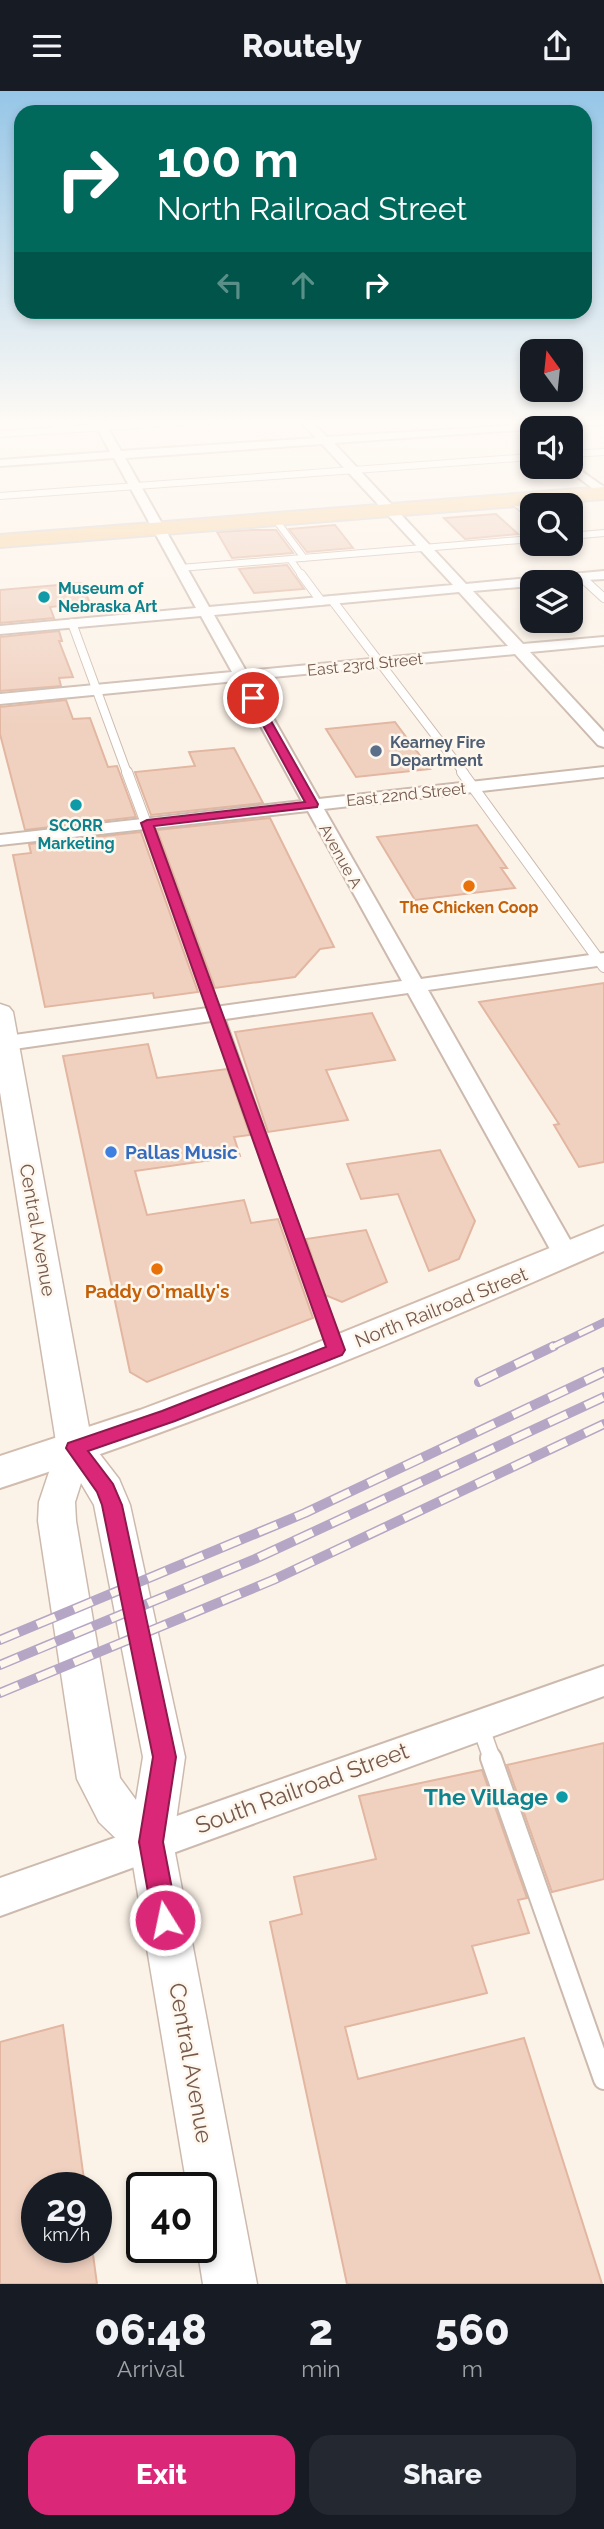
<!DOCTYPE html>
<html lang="en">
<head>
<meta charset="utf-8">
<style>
	body { margin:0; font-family:Raleway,sans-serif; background:#242831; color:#f1f3f6; height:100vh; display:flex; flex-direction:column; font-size:26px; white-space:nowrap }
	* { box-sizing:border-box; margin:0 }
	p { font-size:23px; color:#9ea1a6 }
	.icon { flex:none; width:38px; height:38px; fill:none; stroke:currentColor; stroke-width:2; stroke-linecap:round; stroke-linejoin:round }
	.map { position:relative; height:2193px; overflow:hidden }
	.sheet { display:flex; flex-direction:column; background:#171b24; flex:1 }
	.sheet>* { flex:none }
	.top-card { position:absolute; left:14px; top:14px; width:578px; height:214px; border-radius:21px; box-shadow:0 4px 10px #0003; background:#00695c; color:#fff; overflow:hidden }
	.needle { width:46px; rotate:345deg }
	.controls { position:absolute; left:520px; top:248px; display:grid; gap:14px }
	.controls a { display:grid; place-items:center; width:63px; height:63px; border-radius:14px; background:#171b24; box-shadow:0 4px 10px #0003; font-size:35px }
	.speed { position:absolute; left:21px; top:2081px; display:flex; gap:14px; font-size:35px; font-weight:700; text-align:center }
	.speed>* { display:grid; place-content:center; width:91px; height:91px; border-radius:50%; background:#171b24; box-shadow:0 4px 10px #0003; line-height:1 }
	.speed small { font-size:18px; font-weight:400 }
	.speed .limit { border:4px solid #111; border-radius:10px; background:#fff; color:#111 }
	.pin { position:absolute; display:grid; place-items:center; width:60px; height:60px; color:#fff; margin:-30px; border:4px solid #fff; border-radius:50%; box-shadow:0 2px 7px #0007 }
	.me { position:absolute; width:77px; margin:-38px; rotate:350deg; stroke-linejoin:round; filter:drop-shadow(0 0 5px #0008) }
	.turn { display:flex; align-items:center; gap:24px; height:147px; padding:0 28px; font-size:32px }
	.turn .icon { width:91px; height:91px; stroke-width:2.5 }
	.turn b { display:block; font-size:49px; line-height:60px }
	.lanes { display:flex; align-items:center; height:66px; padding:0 28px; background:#0003; justify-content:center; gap:35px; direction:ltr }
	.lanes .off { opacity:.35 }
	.eta { display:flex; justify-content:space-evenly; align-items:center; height:119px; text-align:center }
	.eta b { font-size:42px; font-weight:800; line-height:49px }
	.cta { display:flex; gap:14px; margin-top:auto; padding:14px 28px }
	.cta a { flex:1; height:80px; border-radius:21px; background:#db2777; color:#fff; font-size:28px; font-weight:800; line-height:80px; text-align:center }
	.cta a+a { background:#242831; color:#f1f3f6 }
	header { display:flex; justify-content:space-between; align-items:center; height:91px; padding:0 28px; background:#171b24; font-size:32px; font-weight:800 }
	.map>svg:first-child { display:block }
	.building { fill:#f0d1c0; stroke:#e2b6a1; stroke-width:2 }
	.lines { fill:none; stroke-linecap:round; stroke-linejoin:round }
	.service-far5-casing { stroke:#cdbaae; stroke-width:8 }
	.service-far4-casing { stroke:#cdbaae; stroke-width:10 }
	.service-far3-casing { stroke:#cdbaae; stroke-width:12 }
	.service-far2-casing { stroke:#cdbaae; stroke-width:16 }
	.service-far1-casing { stroke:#cdbaae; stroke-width:19 }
	.service-casing { stroke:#cdbaae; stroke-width:24 }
	.minor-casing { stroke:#cdbaae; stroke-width:4 }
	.tertiary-casing { stroke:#cdbaae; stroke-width:3 }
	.secondary-casing { stroke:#d2bcae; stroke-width:4 }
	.primary-casing { stroke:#d8d1cd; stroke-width:4 }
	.service-far5 { stroke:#fff; stroke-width:6 }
	.service-far4 { stroke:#fff; stroke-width:8 }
	.service-far3 { stroke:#fff; stroke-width:10 }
	.service-far2 { stroke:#fff; stroke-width:12 }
	.service-far1 { stroke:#fff; stroke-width:16 }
	.service { stroke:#fff; stroke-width:20 }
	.minor { fill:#fff; fill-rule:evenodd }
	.tertiary { fill:#fff; fill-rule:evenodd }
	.secondary { fill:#fff; fill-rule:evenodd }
	.primary { fill:#f7d3a3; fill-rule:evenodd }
	.rail-far1-casing { stroke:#b5a6c5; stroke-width:8 }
	.rail-casing { stroke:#b5a6c5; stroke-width:10 }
	.rail-far1 { stroke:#fef7ee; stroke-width:5; stroke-dasharray:16; stroke-linecap:butt }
	.rail { stroke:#fef7ee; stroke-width:7; stroke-dasharray:20; stroke-linecap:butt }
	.route { fill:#db2777; stroke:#8e194d; stroke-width:2 }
	.culture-dot { fill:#0f9aa8; stroke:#fef7ee; stroke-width:2.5 }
	.service-dot { fill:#5c6f8a; stroke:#fef7ee; stroke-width:2.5 }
	.food-dot { fill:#e8710a; stroke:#fef7ee; stroke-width:2.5 }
	.shop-dot { fill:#3f7fe0; stroke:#fef7ee; stroke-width:2.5 }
	.labels { text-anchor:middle; stroke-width:5; stroke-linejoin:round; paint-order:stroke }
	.far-culture-label { font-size:16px; font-weight:bold; fill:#0d838f; stroke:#fef7ee; text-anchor:start }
	.far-street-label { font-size:16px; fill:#75594c; stroke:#fef7ee }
	.far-service-label { font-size:16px; font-weight:bold; fill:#4e5e75; stroke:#fef7ee; text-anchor:start }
	.far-food-label { font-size:16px; font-weight:bold; fill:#c56008; stroke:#fef7ee }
	.shop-label { font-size:19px; font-weight:bold; fill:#366cbe; stroke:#fef7ee; text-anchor:start }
	.street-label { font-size:19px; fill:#75594c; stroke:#fef7ee }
	.food-label { font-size:19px; font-weight:bold; fill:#c56008; stroke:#fef7ee }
	.near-street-label { font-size:23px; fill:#75594c; stroke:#fef7ee }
	.near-culture-label { font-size:23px; font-weight:bold; fill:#0d838f; stroke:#fef7ee; text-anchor:end }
</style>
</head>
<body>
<header><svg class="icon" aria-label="menu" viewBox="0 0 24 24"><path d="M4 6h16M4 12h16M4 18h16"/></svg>Routely<svg class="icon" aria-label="share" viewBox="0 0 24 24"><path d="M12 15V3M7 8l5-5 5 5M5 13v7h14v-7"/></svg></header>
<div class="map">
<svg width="604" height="2193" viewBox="0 0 604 2193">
	<rect width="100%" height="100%" fill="#fcf3e8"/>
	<path class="building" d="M496,423l22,20 -53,5 -21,-21z
		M335,434l18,23 -46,4 -18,-23z
		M252,439h24l17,23 -61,5 -15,-26z
		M287,474l17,24 -50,4 -15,-24z
		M81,492l9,20 -40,4 4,11 -54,5v-33z
		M59,540l3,10h-3l14,36 -14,1 2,8 -61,5v-54z
		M66,609l7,19 17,-1 18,49 9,-1 19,51 -111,13 -25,-96v-27z
		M395,631l35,47 -74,8 -30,-48z
		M234,657l29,55 -112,12 -16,-43 60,-6 -6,-14z
		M270,727l64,129 -14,2 -25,28 -80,11 -58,-158z
		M477,734l30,43h-6l14,20 -100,12 -38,-63z
		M141,741l57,160 -44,6 -1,-5 -108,14 -32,-152 18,-2 -2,-9z
		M604,892v179l-25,5 -25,-42 5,-1 -80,-122z
		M372,922l23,47 -69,10 22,50 -80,12 -33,-100z
		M148,953l9,34 70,-9 23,66 -16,2 6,19 -105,15 12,44 97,-15 7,23 27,-4 35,99 -166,64 -17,-10 -67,-316z
		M440,1059l35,71 -16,38 -30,12 -31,-77 -37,5 -14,-35z
		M366,1139l21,52 -45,20 -17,-7 -19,-56z
		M604,1652v136l-52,13 -45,-127z
		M482,1679l45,128 -9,2 11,33 -57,13 15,47 -142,34 13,52 166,-41 78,246h-255l-77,-362 32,-8 -8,-37 82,-18 -17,-63z
		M63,1934l22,162h-48v60h55l5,37h-97v-242z"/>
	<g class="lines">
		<g class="service-far5-casing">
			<path id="service-far5" d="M0,343l214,-14
				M570,363l34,-2
				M0,405l532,-39
				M513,410l19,16
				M275,428l29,39
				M570,445l34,-3
				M290,468l12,17
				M180,477l352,-29"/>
		</g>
		<g class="service-far4-casing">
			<path id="service-far4" d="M301,483l20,27
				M581,486l23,21
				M332,509l132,173
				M72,532l55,150"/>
		</g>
		<g class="service-far3-casing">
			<path id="service-far3" d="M127,681l94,254
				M462,681l142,195"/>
		</g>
		<g class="service-far2-casing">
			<path id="service-far2" d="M220,933l115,324"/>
		</g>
		<g class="service-far1-casing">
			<path id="service-far1" d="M335,1255l1,4
				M480,1634l12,34"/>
		</g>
		<g class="service-casing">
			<path id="service" d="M491,1667l113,321"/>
		</g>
		<g class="minor-casing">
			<path id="minor" d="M93,329h10l18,31 195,-13 -17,-18h11l17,17 277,-17v4l-270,19 132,141 138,-13v8l-72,4v3l-59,5 50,53 81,-7v8l-74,7 74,80v15l-6,-2 -83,-91 -264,25 68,120 285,-32v10l-280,32 97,170 183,-26v12l-176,25 150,264 -4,6 -9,3 -9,-3 -148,-267 -408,58v-14l402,-56 -94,-170 -308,34v-10l302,-34 -66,-120 -236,23v-10l232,-22 -31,-56 -201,18v-8l196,-18 -82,-150 -114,8v-6l110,-8zM322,353l131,141 -244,22 -84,-149zM459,501l49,54 -262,25 -32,-56z
				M570,372l34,24v10l-38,-29 4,-1z
				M604,1575v30l-604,220v-38z"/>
		</g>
		<g class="tertiary-casing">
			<path id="tertiary" d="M0,913l9,3 4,5 79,432 27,35 11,26 55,252 -12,85 84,442h-54l-6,-37h4v-60h-14l-56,-334 -32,-31 -22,-43 -39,-258 1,-19 18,-54 -57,-356zM81,1392l13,22 49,252 -7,43 -16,-22 -44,-257 -1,-19z"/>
		</g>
		<g class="secondary-casing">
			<path id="secondary" d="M604,1135v25c-198,87 -398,170 -604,237v-32l140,-46 152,-57z"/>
		</g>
		<g class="primary-casing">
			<path id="primary" d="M604,396v12l-604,48v-12z"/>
		</g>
		<use href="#service-far5" class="service-far5"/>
		<use href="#service-far4" class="service-far4"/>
		<use href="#service-far3" class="service-far3"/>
		<use href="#service-far2" class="service-far2"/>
		<use href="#service-far1" class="service-far1"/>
		<use href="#service" class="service"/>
		<use href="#minor" class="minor"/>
		<use href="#tertiary" class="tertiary"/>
		<use href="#secondary" class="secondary"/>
		<use href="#primary" class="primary"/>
		<g class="rail-far1-casing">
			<path id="rail-far1" d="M550,1257l54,-26"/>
		</g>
		<g class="rail-casing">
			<path id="rail" d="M479,1291l75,-36
				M0,1549l305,-127 299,-141
				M0,1574l255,-106 349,-162
				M0,1602l273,-113 331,-156"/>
		</g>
		<use href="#rail-far1" class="rail-far1"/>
		<use href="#rail" class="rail"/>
	</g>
	<linearGradient id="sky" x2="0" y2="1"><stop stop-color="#96c6e7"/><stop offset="0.52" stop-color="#fefaf5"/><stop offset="1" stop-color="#fefaf5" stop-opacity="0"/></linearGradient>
	<rect width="604" height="636" fill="url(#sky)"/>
	<path class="route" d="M253,604l5,3 60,106 -1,3 -163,19 191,524 -3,5 -167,66 -87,30 25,33 9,21 54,252 -13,85 15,78 -4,9 -9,3 -9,-3 -3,-9 -14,-78 14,-85 -51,-252 -5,-13 -31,-44 2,-5 94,-32 164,-64 -185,-524 6,-3 158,-18 -57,-104z"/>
	<g class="culture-dot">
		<circle cx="44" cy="506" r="7"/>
		<circle cx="76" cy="714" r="7"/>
		<circle cx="562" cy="1706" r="7"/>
	</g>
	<circle class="service-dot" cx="376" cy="660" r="7"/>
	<g class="food-dot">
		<circle cx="469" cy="795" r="7"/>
		<circle cx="157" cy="1178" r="7"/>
	</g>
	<circle class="shop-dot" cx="111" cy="1061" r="7"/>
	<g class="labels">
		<g class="far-culture-label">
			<text x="58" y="503">Museum of<tspan x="58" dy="18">Nebraska Art</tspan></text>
			<text x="76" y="740" text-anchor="middle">SCORR<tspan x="76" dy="18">Marketing</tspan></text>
		</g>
		<g class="far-street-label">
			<text transform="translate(365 573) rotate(-6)" y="6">East 23rd Street</text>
			<text transform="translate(406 703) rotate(-6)" y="6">East 22nd Street</text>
			<text transform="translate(341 765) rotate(61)" y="6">Avenue A</text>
		</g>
		<g class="far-service-label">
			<text x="390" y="657">Kearney Fire<tspan x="390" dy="18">Department</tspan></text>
		</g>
		<g class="far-food-label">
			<text x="469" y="822">The Chicken Coop</text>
		</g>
		<g class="shop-label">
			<text x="125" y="1068">Pallas Music</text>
		</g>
		<g class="street-label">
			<text transform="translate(38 1139) rotate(80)" y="7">Central Avenue</text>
			<text transform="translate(441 1216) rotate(-22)" y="7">North Railroad Street</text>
		</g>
		<g class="food-label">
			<text x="157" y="1207">Paddy O'mally's</text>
		</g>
		<g class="near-street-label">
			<text transform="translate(302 1697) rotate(-20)" y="8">South Railroad Street</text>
			<text transform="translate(191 1972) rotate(80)" y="8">Central Avenue</text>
		</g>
		<g class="near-culture-label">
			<text x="548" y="1714">The Village</text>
		</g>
	</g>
</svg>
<div class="controls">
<a><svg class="needle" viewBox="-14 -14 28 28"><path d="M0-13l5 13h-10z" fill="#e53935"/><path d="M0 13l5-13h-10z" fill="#9ea1a6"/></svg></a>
<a><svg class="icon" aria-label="sound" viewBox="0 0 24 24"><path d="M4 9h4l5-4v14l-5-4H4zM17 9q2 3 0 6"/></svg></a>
<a><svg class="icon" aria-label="search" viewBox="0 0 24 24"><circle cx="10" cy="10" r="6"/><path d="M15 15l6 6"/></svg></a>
<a><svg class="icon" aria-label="layers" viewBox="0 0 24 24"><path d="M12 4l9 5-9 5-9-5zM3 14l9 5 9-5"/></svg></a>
</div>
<div class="speed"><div>29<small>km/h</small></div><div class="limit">40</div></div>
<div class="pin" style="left:253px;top:607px;background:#d93025"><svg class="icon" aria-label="arrive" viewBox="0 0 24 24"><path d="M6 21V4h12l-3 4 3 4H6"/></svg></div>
<svg class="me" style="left:165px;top:1829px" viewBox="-20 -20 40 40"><circle r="17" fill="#db2777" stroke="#fff" stroke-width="3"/><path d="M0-11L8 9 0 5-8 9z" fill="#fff"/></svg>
<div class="top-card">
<div class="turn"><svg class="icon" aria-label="right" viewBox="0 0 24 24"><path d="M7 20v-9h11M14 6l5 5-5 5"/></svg><div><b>100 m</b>North Railroad Street</div></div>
<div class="lanes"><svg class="icon off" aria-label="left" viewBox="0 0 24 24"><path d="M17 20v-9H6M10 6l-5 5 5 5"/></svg><svg class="icon off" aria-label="ahead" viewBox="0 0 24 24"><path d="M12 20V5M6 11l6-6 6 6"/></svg><svg class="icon" aria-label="right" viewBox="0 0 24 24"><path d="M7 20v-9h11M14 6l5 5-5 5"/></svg></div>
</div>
</div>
<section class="sheet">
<div class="eta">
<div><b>06:48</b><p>Arrival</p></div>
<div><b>2</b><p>min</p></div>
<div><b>560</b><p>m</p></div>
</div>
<div class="cta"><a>Exit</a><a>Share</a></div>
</section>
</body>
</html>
